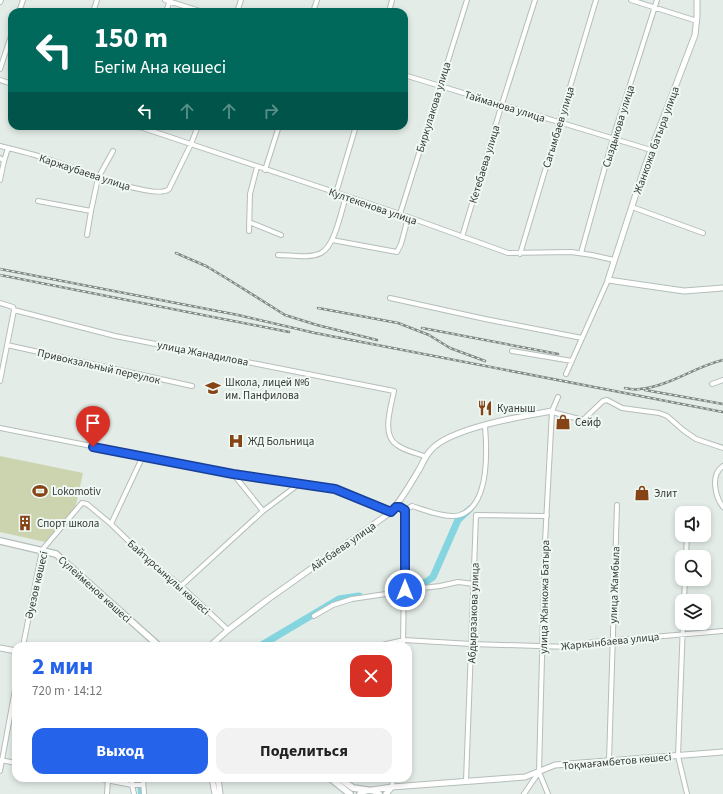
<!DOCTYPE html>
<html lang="ru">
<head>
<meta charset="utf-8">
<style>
	body { margin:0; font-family:"Source Sans 3",sans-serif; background:#f2f2f2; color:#222; height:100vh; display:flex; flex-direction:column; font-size:15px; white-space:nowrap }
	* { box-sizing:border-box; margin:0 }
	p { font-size:13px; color:#767676 }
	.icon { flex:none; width:22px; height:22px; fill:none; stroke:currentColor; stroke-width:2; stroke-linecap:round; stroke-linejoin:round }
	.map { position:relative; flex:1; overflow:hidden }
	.details { position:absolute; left:12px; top:642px; width:400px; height:140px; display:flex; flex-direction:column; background:#fff; border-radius:12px; box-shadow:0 2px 6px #0003 }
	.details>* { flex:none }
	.hud { position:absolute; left:8px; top:8px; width:400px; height:122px; border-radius:12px; box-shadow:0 2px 6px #0003; background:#00695c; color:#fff; overflow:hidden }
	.fabs { position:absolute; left:675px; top:506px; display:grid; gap:8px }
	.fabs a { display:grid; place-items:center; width:36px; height:36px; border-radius:8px; background:#fff; box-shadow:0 2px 6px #0003; font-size:20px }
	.pin { position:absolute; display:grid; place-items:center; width:34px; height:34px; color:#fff; margin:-41px -17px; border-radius:50% 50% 50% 0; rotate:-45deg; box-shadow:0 0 4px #0007 }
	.pin .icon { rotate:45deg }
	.me { position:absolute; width:44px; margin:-22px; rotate:0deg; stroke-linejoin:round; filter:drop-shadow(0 0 3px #0008) }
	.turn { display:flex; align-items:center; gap:14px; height:84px; padding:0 20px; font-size:18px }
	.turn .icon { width:52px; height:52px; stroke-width:2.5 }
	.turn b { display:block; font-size:28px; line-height:34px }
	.lanes { display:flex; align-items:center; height:38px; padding:0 20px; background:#0003; justify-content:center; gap:20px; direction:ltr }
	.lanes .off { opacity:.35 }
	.round { display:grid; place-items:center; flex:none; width:42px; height:42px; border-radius:12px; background:#f2f2f2 }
	.summary { display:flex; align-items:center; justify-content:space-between; height:68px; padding:0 20px }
	h1 { font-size:24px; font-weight:700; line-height:30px; color:#2563eb }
	.action { display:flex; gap:8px; margin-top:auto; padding:8px 20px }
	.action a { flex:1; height:46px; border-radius:12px; background:#2563eb; color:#fff; font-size:16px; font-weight:700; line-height:46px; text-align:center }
	.action a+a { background:#f2f2f2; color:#222 }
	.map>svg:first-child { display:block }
	.pitch { fill:#ccd4af }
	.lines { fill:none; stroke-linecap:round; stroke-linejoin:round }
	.canal { stroke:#84d5e0; stroke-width:4 }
	.river { stroke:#84d5e0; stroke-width:7 }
	.minor-casing { stroke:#b5beb9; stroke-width:6 }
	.tertiary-casing { stroke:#b5beb9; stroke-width:7 }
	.secondary-casing { stroke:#b5beb9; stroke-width:8 }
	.minor { stroke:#fff; stroke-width:4 }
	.tertiary { stroke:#fff; stroke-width:5 }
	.secondary { stroke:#fff; stroke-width:5.5 }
	.rail-casing { stroke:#828885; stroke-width:2.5 }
	.rail { stroke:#f0f9f4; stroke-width:1; stroke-dasharray:3; stroke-linecap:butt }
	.route-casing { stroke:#184099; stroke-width:10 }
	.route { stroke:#2563eb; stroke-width:7 }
	.labels { text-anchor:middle; stroke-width:4; stroke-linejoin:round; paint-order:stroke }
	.street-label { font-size:11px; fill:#363937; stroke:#f0f9f4 }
	.poi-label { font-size:11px; fill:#363937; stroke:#f0f9f4; text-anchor:start }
</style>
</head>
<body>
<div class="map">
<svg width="723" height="794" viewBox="0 0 723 794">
	<rect width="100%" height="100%" fill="#e3ece7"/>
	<path class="pitch" d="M0,456l83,17 -8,36 -30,33 -45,-10z"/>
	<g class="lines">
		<path class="canal" d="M139,778l1,16"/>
		<path class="river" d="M397,590l29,-8 7,-5 25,-57 12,-11
			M260,646l79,-47 20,-3"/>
		<g class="minor-casing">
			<path id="minor" d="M165,0l38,12
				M631,0l66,21
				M0,2l1,-2
				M19,12l4,-12
				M93,12l4,-12
				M166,12l4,-12
				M237,12l4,-12
				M313,12l4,-12
				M389,12l3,-12
				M0,69l12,-36
				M404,75l247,75
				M0,80l12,4
				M137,126l263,88 108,39 63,-1 21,3 22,5
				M0,146c16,4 32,8 48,13 19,6 107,43 121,30l22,-45 7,-18
				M0,158l4,3 -4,19
				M4,161l4,-13
				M265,170l14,-44
				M336,193l20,-67
				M38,201l53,10
				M632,207l71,26
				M400,214l67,-214
				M249,222l32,13
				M249,231l1,-37 7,-27
				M87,235l4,-24 7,-33 15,-27
				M462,237l39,-130 34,-107
				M332,240l65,12 4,-8 7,-26
				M581,253l32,-115 44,-138
				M520,254l76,-254
				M278,255c13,0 31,4 43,-2 14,-7 20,-42 25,-56
				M390,298l95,21 97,19
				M0,303l13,4 1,3 -14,71
				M14,310l101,26 279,55c-3,16 -13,44 3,54 8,6 20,8 29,12
				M7,345l185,41
				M512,351l60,10
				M566,374l42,-94
				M712,384l11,-4
				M552,412l31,8 20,-19 4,-1 15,8 37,5 8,3 16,14 13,9 27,9
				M0,428l233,46 102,15 56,23
				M723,466c-13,9 -8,30 0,41
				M234,475l29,36
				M405,510l7,-4c13,4 35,13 48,9 30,-10 27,-65 25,-89
				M111,524l32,-68
				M686,557l1,-22
				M181,586l82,-75 36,-27
				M684,601l1,-22
				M314,616l19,-11 19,-6 34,-5 19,-4 35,-4 18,-4 16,2
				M683,623l-5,133 9,38
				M23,646l19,-96 40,-47 5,1 24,20 34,33 36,29 47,44
				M378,646l26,-6 68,4 98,3 23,-5 130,-11
				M403,646l2,-136
				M0,760l16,3
				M609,761l8,-256
				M0,771l16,-87
				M539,772l9,22
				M96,778l36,7h11
				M132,778v7l2,9
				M143,778l1,16
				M466,781l10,-266 71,1
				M392,787l1,-9
				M107,794l1,-14
				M524,794l15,-22 6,-230 7,-131 6,-14"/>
		</g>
		<g class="tertiary-casing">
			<path id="tertiary" d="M697,0v16l-2,19 -50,131 -37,114 76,11 39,-3
				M210,646l18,-16 39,-30 124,-88c11,-13 20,-29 29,-44 3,-6 6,-13 11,-18 19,-22 92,-34 121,-39
				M0,648l16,3
				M212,778l3,16
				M218,778l2,16
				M372,790l20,-3 133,-10 30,-12 168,-13
				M386,794l6,-7"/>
		</g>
		<g class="secondary-casing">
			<path id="secondary" d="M0,541l56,13 103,92
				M330,778l20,16
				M339,778l14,10 14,2
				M360,794c6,-5 13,-5 19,0"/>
		</g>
		<use href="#minor" class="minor"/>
		<use href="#tertiary" class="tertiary"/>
		<use href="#secondary" class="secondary"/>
		<g class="rail-casing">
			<path id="rail" d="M176,253l30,13 20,12 59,37 32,10 60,15
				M0,269l238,46 77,18 408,79
				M0,275l289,57
				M318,308l80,15 31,12 21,13 35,13
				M422,328l136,26
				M625,388c4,1 10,2 15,1 30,-3 54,-22 83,-29
				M645,390l78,14"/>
		</g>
		<use href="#rail" class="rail"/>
	</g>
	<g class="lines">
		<g class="route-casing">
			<path id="route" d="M93,447l140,27 102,15 56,23 5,-5h4l5,3v80"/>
		</g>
		<use href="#route" class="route"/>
	</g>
	<defs>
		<g id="school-bare" transform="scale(1.2)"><path d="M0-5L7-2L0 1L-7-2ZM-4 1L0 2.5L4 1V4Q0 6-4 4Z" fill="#864315" stroke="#f0f9f4" stroke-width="2.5" paint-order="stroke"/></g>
		<g id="restaurant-bare" transform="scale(1.2)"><path d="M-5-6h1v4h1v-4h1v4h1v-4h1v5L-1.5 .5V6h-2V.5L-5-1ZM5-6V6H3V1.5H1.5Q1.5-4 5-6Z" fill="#864315" stroke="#f0f9f4" stroke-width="2.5" paint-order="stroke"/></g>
		<g id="shop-bare" transform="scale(1.2)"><path d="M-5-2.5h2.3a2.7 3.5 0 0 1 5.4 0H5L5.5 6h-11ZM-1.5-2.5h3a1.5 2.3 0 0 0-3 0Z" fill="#864315" stroke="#f0f9f4" stroke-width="2.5" paint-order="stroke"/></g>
		<g id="hospital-bare" transform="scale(1.2)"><path d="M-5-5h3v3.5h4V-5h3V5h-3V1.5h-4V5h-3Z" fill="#864315" stroke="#f0f9f4" stroke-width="2.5" paint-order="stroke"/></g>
		<g id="stadium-bare" transform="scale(1.2)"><path d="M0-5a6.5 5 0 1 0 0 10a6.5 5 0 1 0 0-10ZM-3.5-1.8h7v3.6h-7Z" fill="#864315" stroke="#f0f9f4" stroke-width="2.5" paint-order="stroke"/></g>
		<g id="building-bare" transform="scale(1.2)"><path d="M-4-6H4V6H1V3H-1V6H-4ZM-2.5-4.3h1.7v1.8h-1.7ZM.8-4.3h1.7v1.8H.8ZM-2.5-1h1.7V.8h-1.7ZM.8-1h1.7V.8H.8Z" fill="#864315" stroke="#f0f9f4" stroke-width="2.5" paint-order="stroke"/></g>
	</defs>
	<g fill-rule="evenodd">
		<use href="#school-bare" x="213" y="388"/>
		<use href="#restaurant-bare" x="485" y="408"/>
		<use href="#shop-bare" x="563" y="422"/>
		<use href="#hospital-bare" x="236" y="441"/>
		<use href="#stadium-bare" x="40" y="491"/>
		<use href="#shop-bare" x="642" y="493"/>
		<use href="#building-bare" x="25" y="523"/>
	</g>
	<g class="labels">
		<g class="street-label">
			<text transform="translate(505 106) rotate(17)" y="4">Тайманова улица</text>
			<text transform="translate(433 107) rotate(-73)" y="4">Биркулакова улица</text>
			<text transform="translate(618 126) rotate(-73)" y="4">Сыздыкова улица</text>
			<text transform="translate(558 127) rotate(-73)" y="4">Сагымбаев улица</text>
			<text transform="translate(656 140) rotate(-70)" y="4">Жанкожа батыра улица</text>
			<text transform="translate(484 164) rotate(-73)" y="4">Кетебаева улица</text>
			<text transform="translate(85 172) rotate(18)" y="4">Каржаубаева улица</text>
			<text transform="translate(373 206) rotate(19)" y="4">Култекенова улица</text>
			<text transform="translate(203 353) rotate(11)" y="4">улица Жанадилова</text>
			<text transform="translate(99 366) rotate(13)" y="4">Привокзальный переулок</text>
			<text transform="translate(343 546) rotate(-35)" y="4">Айтбаева улица</text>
			<text transform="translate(169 577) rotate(42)" y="4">Байтұрсынұлы көшесі</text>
			<text transform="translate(36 585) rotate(-77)" y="4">Әуезов көшесі</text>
			<text transform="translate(614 585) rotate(-88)" y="4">улица Жамбыла</text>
			<text transform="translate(95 589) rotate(42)" y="4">Сүлейменов көшесі</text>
			<text transform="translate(544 597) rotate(-89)" y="4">улица Жанкожа Батыра</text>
			<text transform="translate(473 613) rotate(-88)" y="4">Абдыразакова улица</text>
			<text transform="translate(610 641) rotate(-6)" y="4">Жаркынбаева улица</text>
			<text transform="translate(617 761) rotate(-5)" y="4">Тоқмағамбетов көшесі</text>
		</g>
		<g class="poi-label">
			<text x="225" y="386">Школа, лицей №6<tspan x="225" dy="13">им. Панфилова</tspan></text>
			<text x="497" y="412">Куаныш</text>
			<text x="575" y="426">Сейф</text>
			<text x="248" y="445">ЖД Больница</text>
			<text x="52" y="495">Lokomotiv</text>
			<text x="654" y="497">Элит</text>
			<text x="37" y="527">Спорт школа</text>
		</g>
	</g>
</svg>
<div class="fabs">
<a><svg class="icon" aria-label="sound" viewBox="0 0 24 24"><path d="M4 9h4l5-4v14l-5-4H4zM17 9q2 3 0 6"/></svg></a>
<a><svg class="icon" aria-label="search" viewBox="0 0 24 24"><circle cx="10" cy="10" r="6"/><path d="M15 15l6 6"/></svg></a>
<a><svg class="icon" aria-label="layers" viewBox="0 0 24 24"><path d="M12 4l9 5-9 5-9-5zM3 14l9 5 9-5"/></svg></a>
</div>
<div class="pin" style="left:93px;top:447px;background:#d93025"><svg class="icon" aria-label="arrive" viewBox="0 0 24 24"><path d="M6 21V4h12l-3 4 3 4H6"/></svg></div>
<svg class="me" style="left:405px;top:590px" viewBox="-20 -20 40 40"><circle r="17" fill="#2563eb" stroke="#fff" stroke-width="3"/><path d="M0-11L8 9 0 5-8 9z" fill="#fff"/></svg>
<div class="hud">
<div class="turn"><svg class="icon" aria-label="left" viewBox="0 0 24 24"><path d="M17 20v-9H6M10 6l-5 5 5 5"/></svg><div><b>150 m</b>Бегім Ана көшесі</div></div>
<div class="lanes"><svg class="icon" aria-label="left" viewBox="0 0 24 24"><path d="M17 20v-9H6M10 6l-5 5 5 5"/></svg><svg class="icon off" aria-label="ahead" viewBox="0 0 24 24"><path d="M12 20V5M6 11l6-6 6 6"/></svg><svg class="icon off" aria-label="ahead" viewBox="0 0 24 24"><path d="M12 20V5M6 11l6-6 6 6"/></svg><svg class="icon off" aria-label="right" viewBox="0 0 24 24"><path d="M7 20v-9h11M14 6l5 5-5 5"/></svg></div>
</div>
<section class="details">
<div class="summary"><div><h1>2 мин</h1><p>720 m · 14:12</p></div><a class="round" style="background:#d93025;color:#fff"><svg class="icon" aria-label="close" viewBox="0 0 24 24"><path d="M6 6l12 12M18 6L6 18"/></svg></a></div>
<div class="action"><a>Выход</a><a>Поделиться</a></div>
</section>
</div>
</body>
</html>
